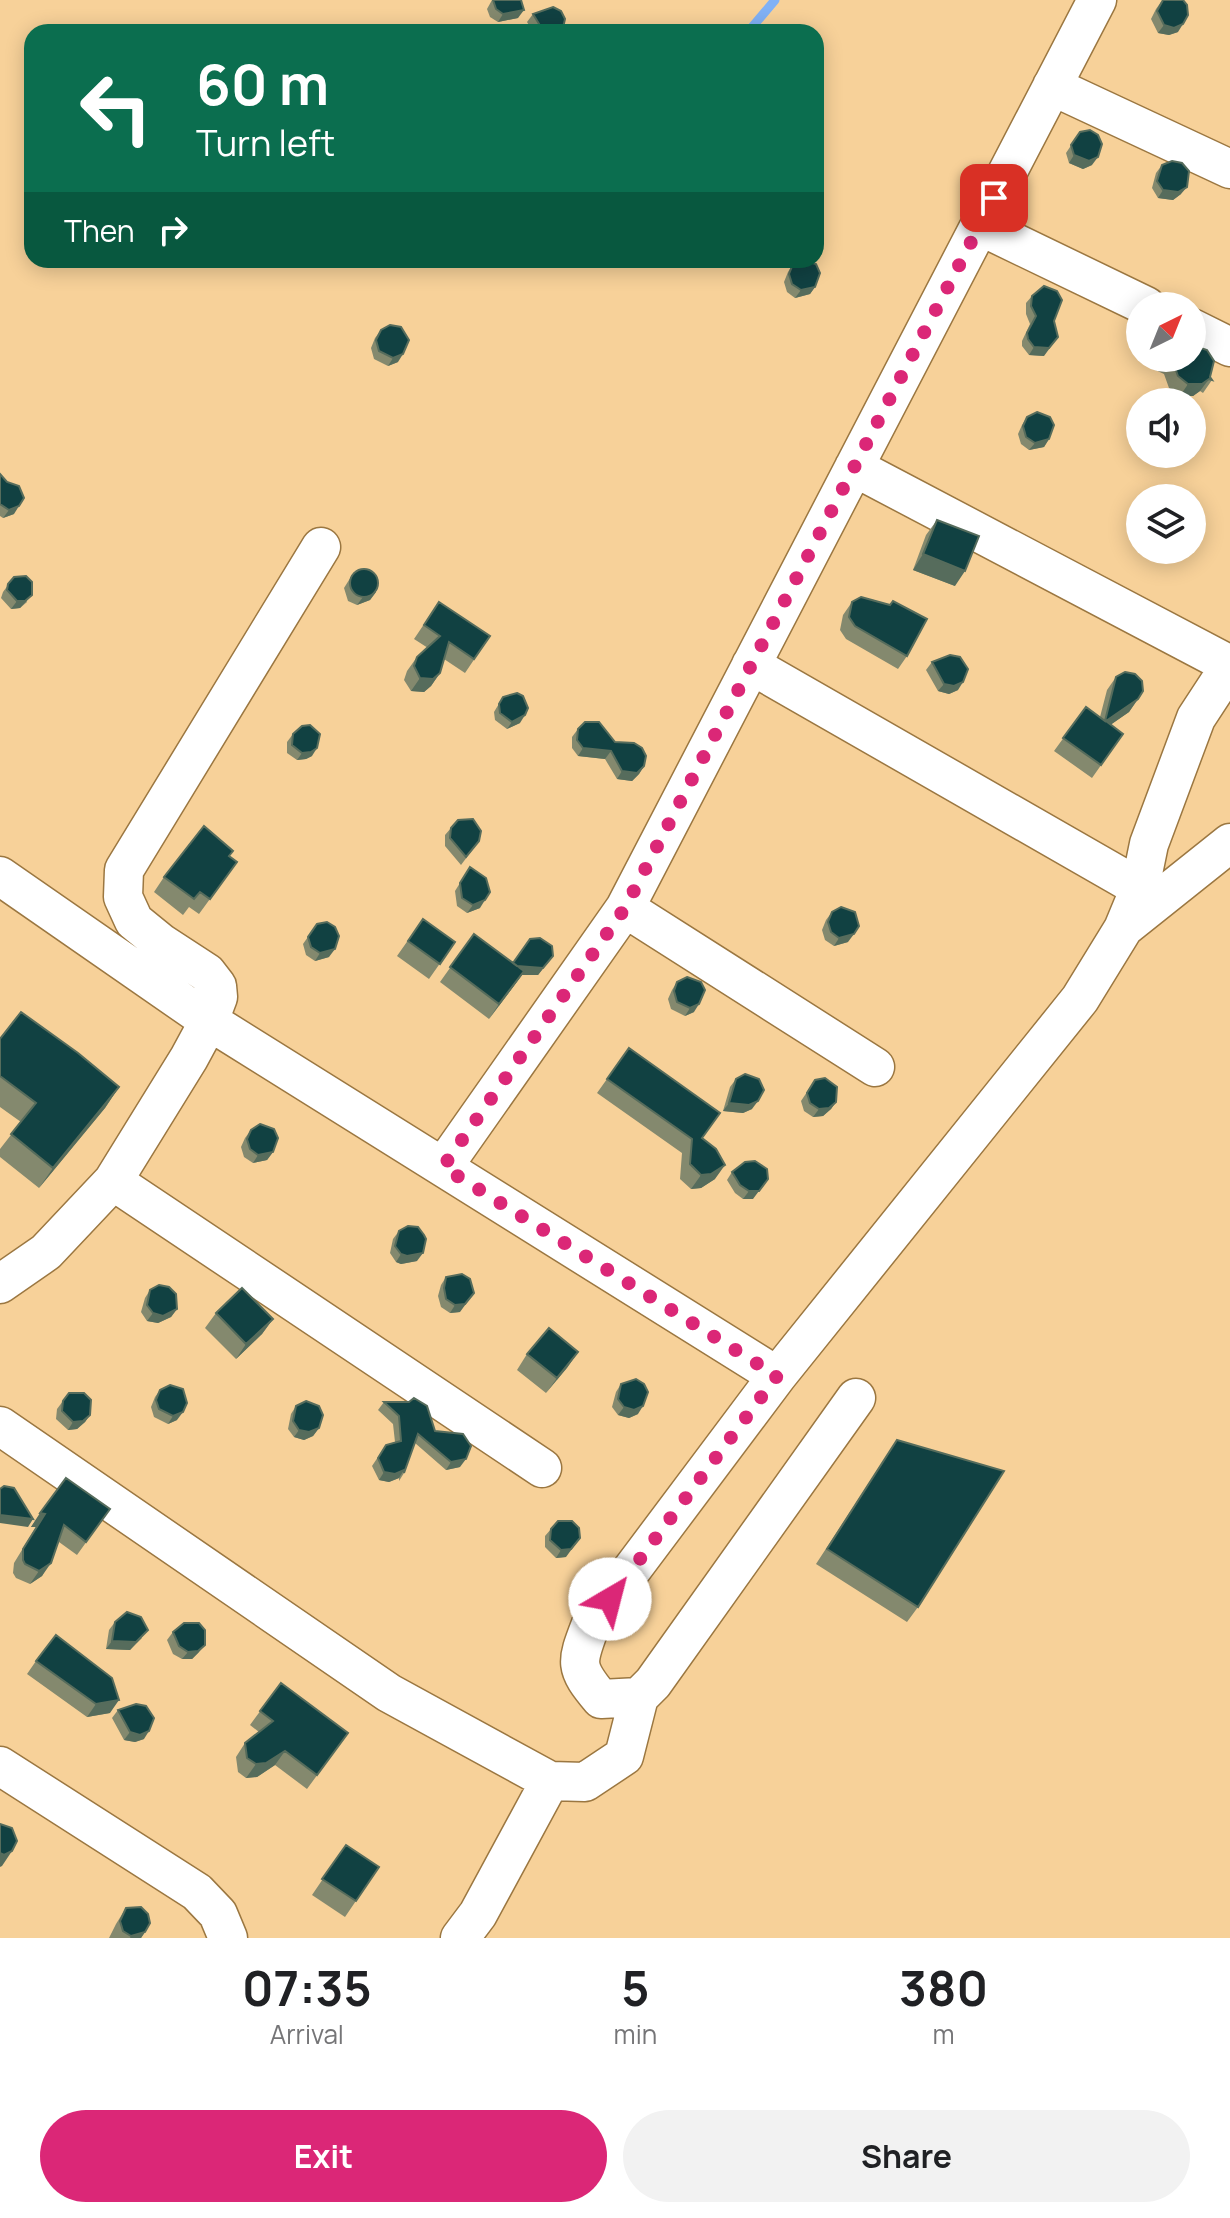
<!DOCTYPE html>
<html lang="en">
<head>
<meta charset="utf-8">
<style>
	body { margin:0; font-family:Manrope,sans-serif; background:#f2f2f2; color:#202124; height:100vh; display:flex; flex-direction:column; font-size:30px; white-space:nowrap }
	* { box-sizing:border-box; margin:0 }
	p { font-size:26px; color:#757577 }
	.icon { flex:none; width:44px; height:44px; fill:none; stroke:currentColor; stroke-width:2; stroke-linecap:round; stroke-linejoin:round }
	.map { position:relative; height:1938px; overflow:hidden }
	.side { display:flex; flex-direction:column; background:#fff; flex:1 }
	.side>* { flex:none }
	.hud { position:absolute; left:24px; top:24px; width:800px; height:244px; border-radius:24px; box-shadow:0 4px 20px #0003; background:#0b6e4f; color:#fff; overflow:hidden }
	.needle { width:52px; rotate:43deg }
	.buttons { position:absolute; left:1126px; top:292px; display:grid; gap:16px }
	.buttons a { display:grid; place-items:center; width:80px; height:80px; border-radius:50%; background:#fff; box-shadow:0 4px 20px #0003; font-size:40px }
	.pin { position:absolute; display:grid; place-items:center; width:68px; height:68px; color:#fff; margin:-34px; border-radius:16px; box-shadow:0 4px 12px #0006 }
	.me { position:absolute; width:88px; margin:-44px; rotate:37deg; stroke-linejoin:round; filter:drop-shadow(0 0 6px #0008) }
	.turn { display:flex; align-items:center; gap:28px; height:168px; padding:0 40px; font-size:36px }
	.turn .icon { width:104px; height:104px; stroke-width:2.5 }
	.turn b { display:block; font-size:56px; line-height:68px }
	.then { display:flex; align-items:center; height:76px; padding:0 40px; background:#0003; gap:16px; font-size:30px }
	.eta { display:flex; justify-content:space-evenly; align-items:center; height:136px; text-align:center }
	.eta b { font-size:48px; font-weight:700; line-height:56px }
	.primary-button { display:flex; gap:16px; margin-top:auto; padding:16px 40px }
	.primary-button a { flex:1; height:92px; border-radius:48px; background:#db2777; color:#fff; font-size:32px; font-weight:700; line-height:92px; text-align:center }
	.primary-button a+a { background:#f2f2f2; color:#202124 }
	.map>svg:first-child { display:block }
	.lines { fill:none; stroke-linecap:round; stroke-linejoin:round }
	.stream { stroke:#80b1f5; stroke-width:9 }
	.street-casing { stroke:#9b7741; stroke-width:41 }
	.street { stroke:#fff; stroke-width:38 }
	.wall { fill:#84896e }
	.shaded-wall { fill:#566c5c }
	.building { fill:#114142; stroke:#566c5c; stroke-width:2 }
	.route { stroke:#db2777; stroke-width:14; stroke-dasharray:0 25.2 }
</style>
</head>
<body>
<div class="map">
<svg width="1230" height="1938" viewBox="0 0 1230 1938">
	<rect width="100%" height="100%" fill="#f7d199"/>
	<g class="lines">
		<path class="stream" d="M748,32l27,-32"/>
		<g class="street-casing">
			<path id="street" d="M1052,86l178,83
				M980,226l166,80
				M1192,328l38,19
				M854,467l376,198
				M751,665l389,223
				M0,876l209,145 568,355
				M625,908l250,159
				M1126,926l104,-83
				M443,1167l182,-259 472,-908
				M113,1181l429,287
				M0,1284l46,-32 67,-71 76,-123 20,-37 9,-24 -1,-11 -10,-13 -46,-30 -27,-22 -11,-24 1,-27 197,-323
				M856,1398l-203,285 -14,14 -38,2c-27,-32 -25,-36 -10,-75l186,-248 303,-377 43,-70 17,-41 9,-44 47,-126 34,-52
				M0,1426l389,267 161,88 35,1 39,-26 15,-59
				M0,1766l197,126 21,22 10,24
				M460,1938l18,-24 72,-133"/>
		</g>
		<use href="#street" class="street"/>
	</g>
	<path class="wall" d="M492,0h29l-3,18 -20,4 -8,-5 -3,-8z
		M1161,2l17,30 -9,3 -11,-2 -7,-14 5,-10z
		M533,14l29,18h-29l-6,-10z
		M1080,132l12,33 -9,4 -14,-6 -3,-10z
		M1162,165l19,29 -8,6 -15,-2 -6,-10 4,-15z
		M793,264l22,23 -5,7 -15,4 -8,-6 -3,-10 4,-10z
		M1032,296l12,60 -15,-1 -7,-9v-5l8,-17 -4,-10v-11z
		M381,330l17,32 -10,4 -14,-7 -3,-11 4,-10z
		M1142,358h50l20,22 -9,13 -3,-2 -7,5h-13l-11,-8 -5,-14 -15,-7z
		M1027,417l22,22 -5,8 -15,3 -8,-6 -3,-10 4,-9z
		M0,474l14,40 -11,4 -3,-2z
		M937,520l18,66 -42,-16 13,-35z
		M354,572l22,20 -6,8 -13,5 -9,-4 -4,-13z
		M14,577l13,25 -7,6 -9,1 -10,-11 2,-6z
		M893,601l14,55 -9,13 -52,-30 -6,-9 3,-15 9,-13 37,3z
		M439,602l51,34 -25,37 -21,-14 -4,14 -9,13 -7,6 -13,-1 -7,-11 3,-9 10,-14 11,-9 -14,-9z
		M932,662l26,28 -9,4 -11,-3 -12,-21z
		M1116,677l22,22 -9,13 -19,13 13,9 -31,44 -38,-27 32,-44 14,10 7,-27z
		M503,697l17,26 -13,6 -12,-9 -1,-8z
		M578,729l37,13 29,24 -5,8 -7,7 -15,-2 -12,-20 -27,-3 -6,-8v-11z
		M293,734l19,22 -6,3 -9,1 -10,-7v-11z
		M451,828l28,13 -18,24 -16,-19v-11z
		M229,856l-3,21 -27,37 -10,-7 -6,8 -29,-23 10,-15z
		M470,867l10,41 -13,5 -10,-7 -2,-15z
		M832,912l16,30 -14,4 -9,-6 -3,-10 4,-10z
		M423,919l32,23 -26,37 -32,-23z
		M317,924l12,33 -14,4 -9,-6 -3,-11z
		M474,934l39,29 40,-7 -15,19h-16l-33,44 -49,-37z
		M677,982l17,30 -9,4 -14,-7 -3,-10 4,-9z
		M0,1039l119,48 -14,21 -66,80 -39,-31v-8l21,-27 -21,-15z
		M607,1079l95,59 13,41 -14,9 -10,1 -11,-10 2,-26 -85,-60z
		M736,1079l16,30 -9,4 -20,-2 7,-24z
		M815,1080l21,22 -5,7 -8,7 -10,1 -9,-6 -3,-10z
		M251,1130l22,22 -6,8 -14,3 -9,-6 -3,-10 4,-9z
		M745,1162l8,37h-10l-8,-6 -8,-13 5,-8z
		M399,1231l18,30 -16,3 -5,-2 -6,-9 3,-14z
		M446,1277l14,35 -10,1 -9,-6 -3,-11 3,-11z
		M150,1290l27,19 -6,8 -13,6 -11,-2 -6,-9 4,-14z
		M216,1313l57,6 -11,15 -26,25 -31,-31z
		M578,1352l-32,41 -29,-23 10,-16z
		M621,1384l17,30 -9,4 -11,-3 -6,-8 4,-15z
		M160,1390l17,30 -9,4 -14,-7 -3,-10 4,-10z
		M63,1401l27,14 -5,7 -8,7 -9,1 -12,-11 1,-10z
		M384,1402l51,29 25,36 -14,3 -31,-27 -11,30 -5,8v-3l-10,4 -10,-2 -7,-14 14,-21 9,-3 -2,-18 -15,-14z
		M296,1406l23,22 -6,8 -9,4 -10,-3 -6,-8 3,-15z
		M897,1440l21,167 -11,15 -91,-58z
		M66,1478l44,31 -33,46 -18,-13 -17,34 -12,8 -14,-6 -3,-5 1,-10 22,-36h-5z
		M551,1529l15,28 -10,1 -11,-11v-11z
		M115,1622l27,16 -12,12 -24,-1 3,-19z
		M173,1632l26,20 -7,7h-10l-9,-5 -6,-14z
		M36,1661l74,52 -23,4 -60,-43z
		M281,1683l67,50 -41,56 -32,-24 -18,12 -11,1 -8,-6 -2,-15 9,-14 14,-11 -9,-7z
		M118,1710l26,29 -9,3 -11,-2 -12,-22z
		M346,1845l33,22 -34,50 -33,-22z
		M126,1908l19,24 -4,6h-32l7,-14z"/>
	<path class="shaded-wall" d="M524,10l-6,8 -20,4 5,-8z
		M1183,24l-5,8 -9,3 -11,-2 6,-8z
		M1074,155l24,2 -6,8 -9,4 -14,-6z
		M1187,187l-6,7 -8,6 -15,-2 5,-8z
		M815,287l-5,7 -15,4 6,-8z
		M1058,337l-14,19 -15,-1 5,-8z
		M403,354l-5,8 -10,4 5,-8z
		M1209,379l-9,12 -7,5h-13l8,-12z
		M1049,439l-5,8 -15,3 6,-7z
		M19,506l-5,8 -11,4 6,-8z
		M923,554l42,17 -10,15 -42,-16z
		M376,592l-6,8 -13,5 6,-8z
		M32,595l-12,13 -9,1 6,-8z
		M440,673l-9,13 -7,6 -13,-1 9,-13z
		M963,682l-5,8 -9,4 -11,-3 6,-7z
		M1138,699l-9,13 -33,23 10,-14z
		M525,715l-5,8 -13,6 5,-7z
		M317,748l-5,8 -6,3 -9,1 5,-7z
		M583,748l28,3 -6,8 -27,-3z
		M644,766l-5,8 -7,7 -15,-2 5,-8z
		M485,900l-5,8 -13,5 6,-8z
		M854,934l-6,8 -14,4 5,-8z
		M335,949l-6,8 -14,4 5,-8z
		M553,956l-15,19h-16l-33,44 10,-15 12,-38z
		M699,1004l-5,8 -9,4 5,-8z
		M119,1087l-14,21 -66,80 14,-20z
		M758,1101l-6,8 -9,4 -20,-2 6,-8z
		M836,1102l-5,7 -8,7 -10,1 6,-8z
		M273,1152l-6,8 -14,3 5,-8z
		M725,1165l-10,14 -14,9 -10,1 10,-14z
		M768,1179l-15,20h-10l6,-8z
		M423,1253l-6,8 -16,3 -5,-2 5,-8z
		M474,1293l-14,19 -10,1 5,-8z
		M177,1309l-6,8 -13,6 -11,-2 6,-8z
		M273,1319l-11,15 -26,25 10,-15z
		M578,1352l-11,16 -21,25 11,-15z
		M643,1406l-5,8 -9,4 -11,-3 6,-8z
		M183,1412l-6,8 -9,4 5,-8z
		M90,1415l-5,7 -8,7 -9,1 5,-8z
		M319,1428l-6,8 -9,4 -10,-3 5,-7z
		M466,1459l-6,8 -14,3 5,-8z
		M404,1470l-5,8 -10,4 -10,-2 5,-8z
		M40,1513l5,1 -9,13h-5z
		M0,1515l33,4 -5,8 -28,-4z
		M580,1538l-14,19 -10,1 5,-8z
		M51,1563l-9,13 -12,8 9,-13z
		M148,1630l-18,20 -24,-1 6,-8z
		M205,1645l-6,7 -7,7h-10l6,-7z
		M119,1700l-9,13 -23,4 9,-13z
		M149,1731l-5,8 -9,3 -11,-2 6,-8z
		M285,1751l-10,14 -18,12 -11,1 10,-14z
		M12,1851l-10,15 -2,1v-14z
		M145,1932l-4,6h-11l1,-2z"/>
	<path class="building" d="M493,0h28l3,10 -21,4 -7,-5z
		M1163,0h20l4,5 1,10 -5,9 -9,4 -10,-3 -7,-14z
		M553,7l8,4 4,8 -3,13h-18l-11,-18z
		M1090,130l8,5 4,9 -4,13 -9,4 -15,-6 -3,-10 9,-13z
		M1172,161l10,2 7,8 -2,16 -9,5 -15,-2 -6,-9 5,-16z
		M802,260l14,4 4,9 -5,14 -14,3 -9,-6 -3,-10 4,-10z
		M1044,286l13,5 5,9 -8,21 4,16 -9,11 -15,-1 -6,-8 -1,-6 9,-17 -5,-10 1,-10z
		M390,325l11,2 8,13 -6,14 -10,4 -14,-7 -3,-11 5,-10z
		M1192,345l15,5 7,11 -4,16 2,3 -3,-1 -7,5h-14l-10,-8 -5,-14 -8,-4h27z
		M1037,412l13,5 4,8 -5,14 -14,4 -9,-6 -3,-11 4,-9z
		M0,474l7,8 12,4 5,12 -5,8 -10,4 -9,-6z
		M937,520l42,16 -14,35 -42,-17z
		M350 583a14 14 0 1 1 28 0a14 14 0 1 1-28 0Z
		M26,576l6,6v13l-7,6h-8l-10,-11 1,-6 6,-7z
		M861,597l29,8 3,-4 34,18 -20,37 -52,-30 -6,-9 3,-15z
		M439,602l51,34 -16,23 -25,-17 -9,31 -7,6 -13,-1 -6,-12 3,-9 23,-21 -16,-11z
		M950,655l10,2 8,12 -5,13 -9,4 -10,-2 -12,-22z
		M1125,672l10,2 7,7 1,10 -5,8 -32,22 17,13 -22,31 -38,-27 23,-31 19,14 11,-44z
		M517,693l6,3 5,12 -3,7 -13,7 -12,-9 -1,-9 4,-7z
		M585,722h14l16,20 19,1 8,5 4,8 -2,10 -7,7 -15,-2 -11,-20 -28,-3 -6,-8 1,-11z
		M310,725l10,9 -3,14 -6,4 -9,1 -10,-8 1,-11 9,-8z
		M473,819l8,12 -2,10 -13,16 -16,-19 1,-10 7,-8z
		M204,826l29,25 -4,5 8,6 -27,37 -10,-7 -6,7 -30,-22z
		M470,867l16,11 4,14 -5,8 -12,5 -11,-7 -2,-15z
		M841,907l14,5 4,14 -5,8 -15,4 -8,-6 -3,-10 4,-10z
		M423,919l32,23 -15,22 -32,-23z
		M327,922l8,5 4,9 -4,13 -15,4 -9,-6 -3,-10 9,-13z
		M474,934l50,37 -25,33 -49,-37z
		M540,938l12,8 1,10 -10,12 -26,-2 -4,-3 17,-24z
		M687,977l14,5 4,8 -6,14 -9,4 -13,-6 -3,-11 3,-9z
		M21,1012l57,41 41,34 -66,81 -42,-34 25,-31 -36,-27v-37z
		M629,1048l91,65 -18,25 14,11 9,16 -14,9 -10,1 -11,-11 2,-25 -85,-60z
		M745,1074l14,5 5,11 -6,11 -9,4 -20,-2 7,-24z
		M825,1078l12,9 -1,15 -7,6 -10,1 -9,-6 -3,-10 8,-13z
		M260,1124l14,5 4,9 -5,14 -15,3 -8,-6 -3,-10 4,-9z
		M755,1161l12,8 1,10 -9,12h-10l-9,-6 -8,-13 13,-10z
		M408,1226l10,1 6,8 2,4 -3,14 -16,3 -6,-2 -6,-8 4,-15z
		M462,1274l8,5 4,14 -9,11 -10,1 -9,-6 -2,-11 2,-11z
		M159,1285l10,2 7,7 1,15 -14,7 -10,-3 -6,-8 3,-15z
		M242,1288l31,31 -27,25 -30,-31z
		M549,1328l29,24 -21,26 -30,-24z
		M636,1379l8,5 4,8 -5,14 -9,4 -10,-3 -6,-8 3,-15z
		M170,1385l13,4 4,14 -4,9 -10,4 -14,-7 -3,-9 4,-10z
		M69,1393h15l7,7 -1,15 -7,6 -10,1 -11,-11 1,-10z
		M414,1398l13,8 8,25 28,3 8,12 -5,13 -15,3 -33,-28 -14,39v-3l-9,4 -11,-2 -6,-14 8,-13 15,-4 -2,-25 -15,-14h25z
		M306,1401l13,5 4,9 -4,13 -10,4 -10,-2 -6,-9 3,-15z
		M897,1440l107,31 -86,136 -91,-58z
		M66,1478l44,31 -24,33 -22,-17 -13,38 -12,8 -14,-7 -2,-4v-11l22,-35 -5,-1z
		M4,1486l10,2 19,31 -33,-4v-26z
		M558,1521h14l7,7 1,10 -9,11 -10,1 -11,-10 1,-11z
		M127,1612l14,5 7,13 -12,12 -24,-1 3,-19z
		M184,1623h15l6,7v15l-7,6 -10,1 -9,-6 -6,-14z
		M56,1635l56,43 7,22 -23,4 -60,-43z
		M281,1683l67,50 -31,42 -32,-24 -19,12 -10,1 -9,-6 -2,-15 28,-22 -13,-10z
		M136,1704l10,2 8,12 -5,13 -9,4 -10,-3 -12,-22z
		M0,1824l12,4 5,13 -5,10 -8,4 -4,-2z
		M346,1845l33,22 -23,34 -34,-22z
		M141,1907l7,7 2,9 -5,9 -14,4 -8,-5 -3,-10 6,-13z"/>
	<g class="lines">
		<path class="route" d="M610,1599l167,-223 -334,-209 182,-259 369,-710"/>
	</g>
</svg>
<div class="buttons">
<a><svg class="needle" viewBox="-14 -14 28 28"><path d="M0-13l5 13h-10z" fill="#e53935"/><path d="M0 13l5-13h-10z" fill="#757577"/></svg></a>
<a><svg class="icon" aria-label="sound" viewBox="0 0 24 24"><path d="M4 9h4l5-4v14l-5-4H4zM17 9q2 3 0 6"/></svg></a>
<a><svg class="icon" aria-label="layers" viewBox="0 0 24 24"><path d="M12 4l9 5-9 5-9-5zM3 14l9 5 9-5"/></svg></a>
</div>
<div class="pin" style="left:994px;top:198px;background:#d93025"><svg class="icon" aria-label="arrive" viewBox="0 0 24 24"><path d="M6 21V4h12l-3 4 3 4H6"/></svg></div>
<svg class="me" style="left:610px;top:1599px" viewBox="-20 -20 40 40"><circle r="19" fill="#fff"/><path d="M0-13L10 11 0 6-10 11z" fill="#db2777"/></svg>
<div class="hud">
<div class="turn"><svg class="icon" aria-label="left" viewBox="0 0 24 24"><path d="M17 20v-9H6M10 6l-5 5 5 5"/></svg><div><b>60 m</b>Turn left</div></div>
<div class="then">Then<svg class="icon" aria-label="right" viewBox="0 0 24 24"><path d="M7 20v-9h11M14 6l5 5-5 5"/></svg></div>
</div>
</div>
<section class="side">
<div class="eta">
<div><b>07:35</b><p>Arrival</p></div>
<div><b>5</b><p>min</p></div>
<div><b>380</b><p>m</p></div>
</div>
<div class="primary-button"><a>Exit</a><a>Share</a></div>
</section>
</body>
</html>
